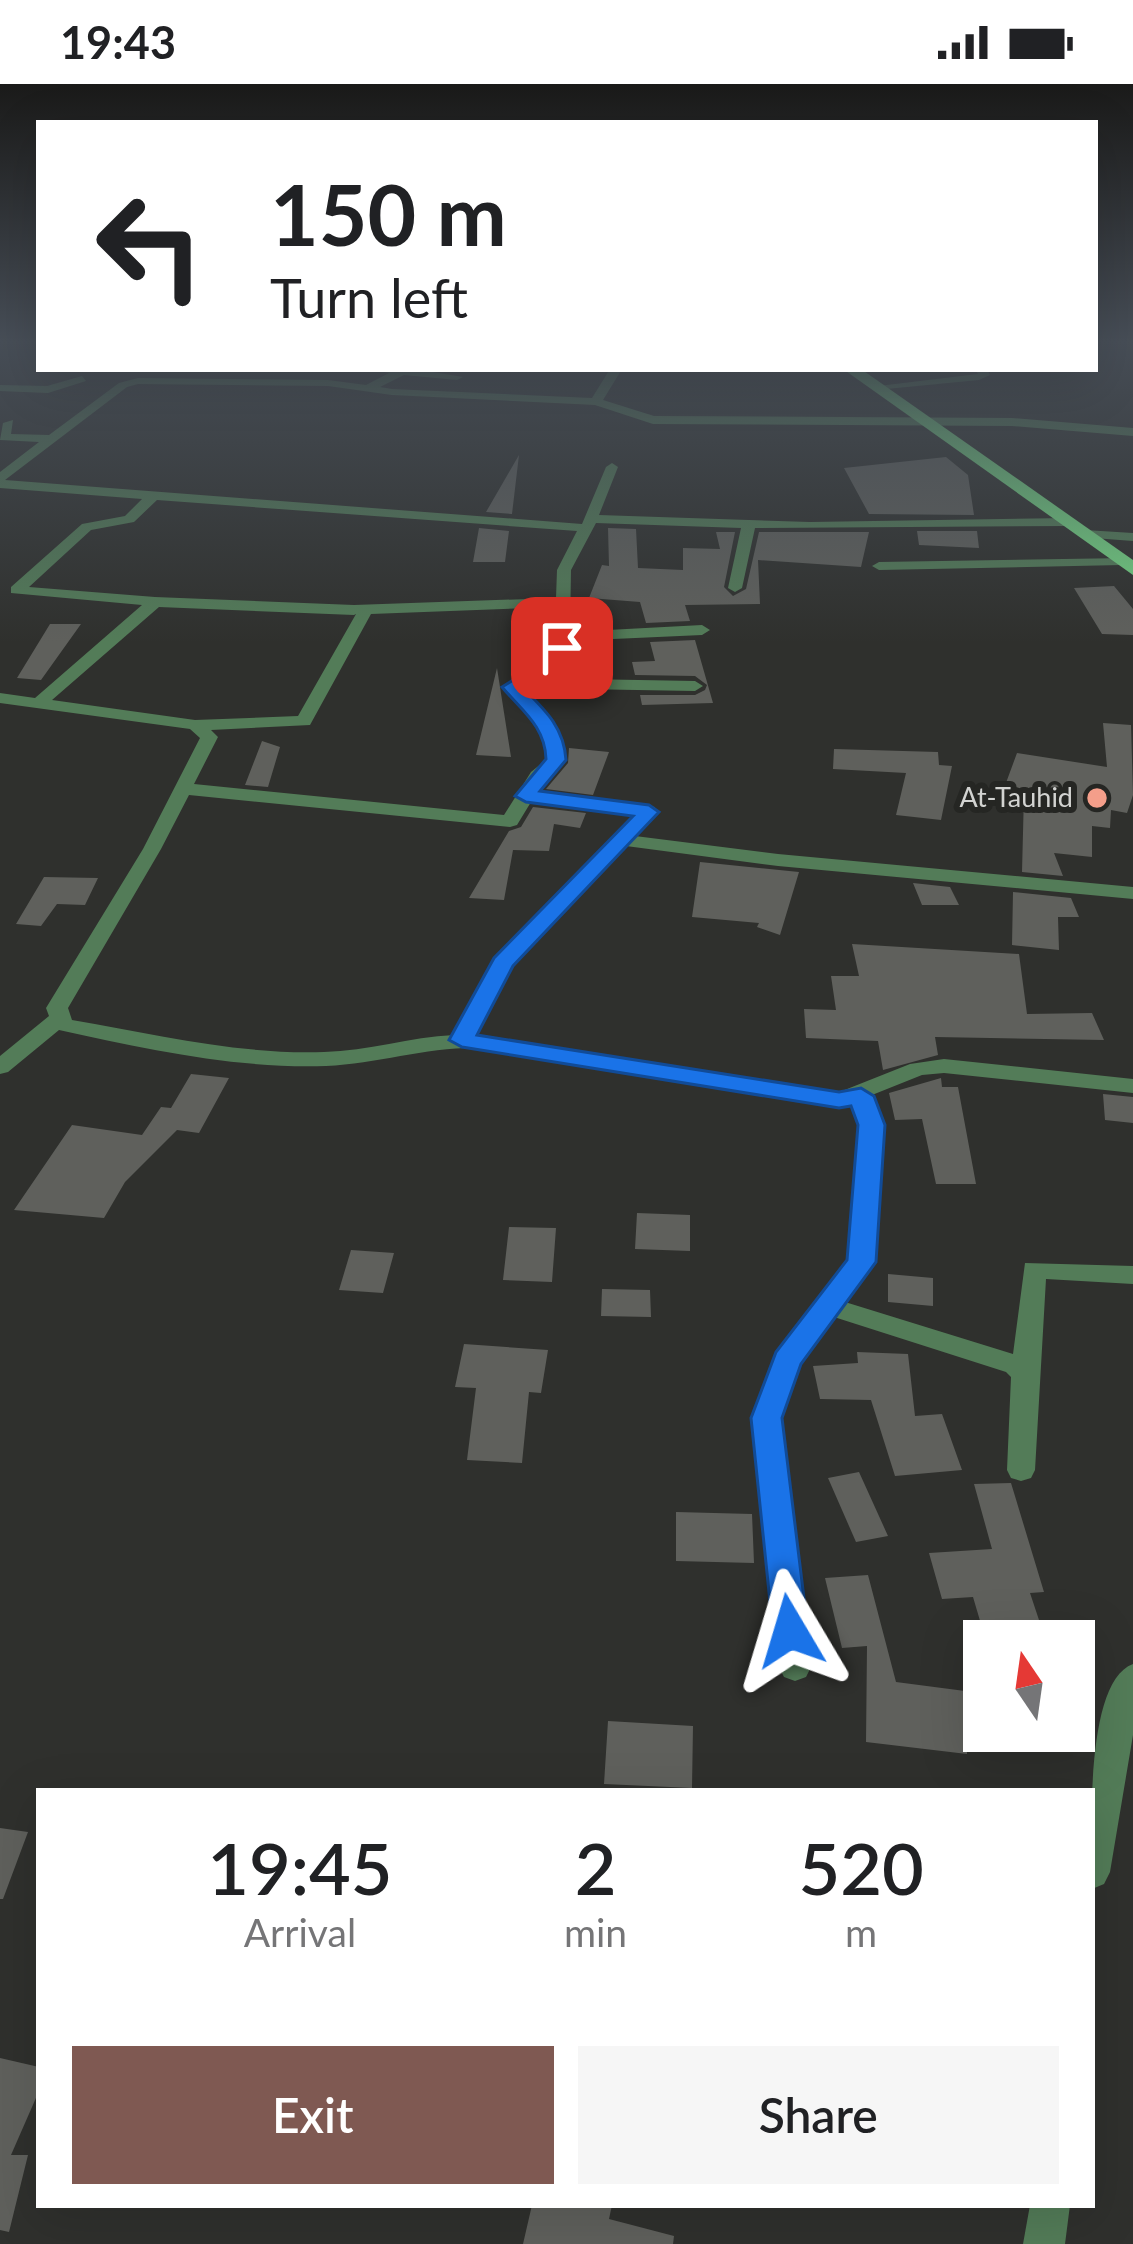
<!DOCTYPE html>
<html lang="en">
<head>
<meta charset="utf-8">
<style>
	body { margin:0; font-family:Lato,sans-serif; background:#f6f6f6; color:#202124; height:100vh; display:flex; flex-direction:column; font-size:45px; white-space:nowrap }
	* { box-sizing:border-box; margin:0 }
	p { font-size:39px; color:#757577 }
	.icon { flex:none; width:66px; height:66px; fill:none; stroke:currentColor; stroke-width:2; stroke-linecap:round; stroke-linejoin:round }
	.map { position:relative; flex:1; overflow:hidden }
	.side { position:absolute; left:36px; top:1704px; width:1059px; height:420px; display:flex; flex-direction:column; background:#fff; border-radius:0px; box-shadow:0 12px 48px #0002 }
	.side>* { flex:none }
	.top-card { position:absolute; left:36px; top:36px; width:1062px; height:252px; border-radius:0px; box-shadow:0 12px 48px #0002; background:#fff; color:#202124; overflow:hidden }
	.needle { width:78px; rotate:347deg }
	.tools { position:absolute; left:963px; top:1536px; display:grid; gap:24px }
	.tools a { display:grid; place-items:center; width:132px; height:132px; border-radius:0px; background:#fff; box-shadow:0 12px 48px #0002; font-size:60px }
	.pin { position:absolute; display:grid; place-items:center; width:102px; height:102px; color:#fff; margin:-51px; border-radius:24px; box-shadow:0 6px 18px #0006 }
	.me { position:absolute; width:132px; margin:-66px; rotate:353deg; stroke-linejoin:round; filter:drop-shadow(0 0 9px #0008) }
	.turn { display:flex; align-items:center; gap:42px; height:252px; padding:0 36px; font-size:54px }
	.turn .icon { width:156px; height:156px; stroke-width:2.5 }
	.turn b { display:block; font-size:84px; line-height:102px }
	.eta { display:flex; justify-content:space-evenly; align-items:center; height:204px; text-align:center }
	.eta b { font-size:72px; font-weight:600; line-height:84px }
	.action { display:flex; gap:24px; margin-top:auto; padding:24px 36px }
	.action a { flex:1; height:138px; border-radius:0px; background:#7f5952; color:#fff; font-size:48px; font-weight:600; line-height:138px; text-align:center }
	.action a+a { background:#f6f6f6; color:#202124 }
	.status { display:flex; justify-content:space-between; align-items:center; height:84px; padding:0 60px; background:#fff; direction:ltr }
	.status svg { height:33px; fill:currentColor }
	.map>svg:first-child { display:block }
	.building { fill:#5f605c }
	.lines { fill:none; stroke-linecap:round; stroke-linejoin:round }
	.minor { fill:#537c58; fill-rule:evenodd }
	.trunk { fill:#75d684; fill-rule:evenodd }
	.route { fill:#1a73e8; stroke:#114b97; stroke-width:3 }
	.poi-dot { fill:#f49e8a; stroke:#252623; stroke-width:4.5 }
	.labels { text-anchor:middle; stroke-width:12; stroke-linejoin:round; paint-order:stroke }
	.far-poi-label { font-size:27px; fill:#d2d3d1; stroke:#252623; text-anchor:end }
</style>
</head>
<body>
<div class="status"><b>19:43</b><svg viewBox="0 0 49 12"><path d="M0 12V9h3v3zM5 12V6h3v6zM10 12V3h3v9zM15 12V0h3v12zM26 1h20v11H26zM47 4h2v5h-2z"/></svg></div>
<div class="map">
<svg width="1133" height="2160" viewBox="0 0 1133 2160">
	<rect width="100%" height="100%" fill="#2f302d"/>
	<path class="building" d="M519,371l-7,59 -26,-2z
		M946,373l22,18 6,40 -105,-1 -25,-46z
		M479,444l30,3 -4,31h-32z
		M608,444l28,1 2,39 45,2v-22l37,1 -4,-17h19l-11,55 9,9 13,-7 13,-57h110l-8,35 -103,-7 2,44 -75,1 5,16 -44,2 -6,-21 -51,-4 13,-33 7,1z
		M917,447h60l2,17 -60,-3z
		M1114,502l19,23v26l-31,-1 -28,-46z
		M50,540h31l-40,56 -24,-2z
		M695,556l18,63 -71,2 -2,-10h55l10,-5 2,-5 -12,-9 -60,-1 -3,-13 23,-1 -5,-19z
		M497,584l14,89 -35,-2z
		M1103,639l28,2 2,70 -6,18 -16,-3 -1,18 -18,-2v31l-38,-4 9,23 -41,-4 2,-79 -21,-2 14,-38 90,14z
		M262,657l18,6 -12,40 -23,-2z
		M569,664l40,4 -16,43 -47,-6 22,-26z
		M834,665l104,3 1,13 13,1 -11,54 -45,-5 10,-42 -73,-4z
		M533,723l53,6 -6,15 -26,-4 -5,27 -36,-1 -9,50 -35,-2 40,-67 12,-4z
		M700,778l99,10 -19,63 -23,-8 2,-4 -67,-6z
		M44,793l54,1 -13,27 -28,-1 -16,22 -25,-2z
		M913,799l37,4 9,18h-37z
		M1013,808l58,6 8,19h-21l1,33 -47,-5z
		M852,860l167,10 8,60 65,-1 12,27 -169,-3 3,18 -55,15 -5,-29 -72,-3 -2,-29 32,1 -5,-34h28z
		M191,990l38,4 -30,55 -22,-3 -52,52 -21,36 -90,-8 58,-85 70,10 19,-28 10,1z
		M941,994l1,9h16l18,97h-40l-14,-65 -27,1 -6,-27z
		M1103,1010l30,3v26l-28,-3z
		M637,1129l53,2v36l-55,-2z
		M509,1143l47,1 -4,54 -49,-2z
		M351,1166l43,3 -11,40 -44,-3z
		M888,1190l45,4v28l-45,-4z
		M602,1205l48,1 1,27 -50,-1z
		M464,1260l84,6 -7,43 -12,-1 -7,71 -55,-3 9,-72 -21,-1z
		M857,1268l51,2 7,62 27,-2 20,56 -67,6 -24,-76 -51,-1 -7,-33 45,-3z
		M859,1388l29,64 -32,6 -28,-64z
		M1011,1399l33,109 -14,1 16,48h-60l-13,-44 -31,2 -13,-46 63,-4 -18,-65z
		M676,1428l76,2 2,49 -78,-2z
		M868,1491l28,107 69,9 2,63 -101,-12 1,-96 -25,2 -17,-70z
		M608,1637l85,5 -1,62 -88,-4z
		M0,1744l28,4 -25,67h-3z
		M0,1974l39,9v24l-28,64h17l-19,77 -9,-2z
		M532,2121h80l-3,14 65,17 -1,8h-150z"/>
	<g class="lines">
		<path class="minor" d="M372,285h43l48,8 -6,3 -53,-5 -24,12 12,2 200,9 18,-29h12l-19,31 51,16 358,2 121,10v8l-121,-10 -359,-2 -58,-19 -203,-10 -64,-9 -190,-2 -11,3 -122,93 577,44 24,-57 6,-4 6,4 -19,48 211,7 259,-4 7,4 -7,4 -314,2 -13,60 -7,4 -7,-4 13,-60 -145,-5 -25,47 -1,62 132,-7 8,5 -8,5 -133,6v17l14,21 112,2 8,5 -8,5 -117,-2 -6,-2 -14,-21 -37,22 33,34 11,38 -28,32 118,15v8l-20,21 143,18 355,33v12l-355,-33 -152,-20 -114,120 -36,68 361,59 73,-29 34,-5 189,20v14l-189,-20 -22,2 -50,20 11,30 -9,137 -29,40 168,52 12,-91 108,3v18l-87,-5 -11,191 -4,8 -10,3 -10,-3 -4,-8 4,-93 -5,-5 -172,-55 -35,46 -19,55 31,249 -5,10 -11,4 -11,-4 -5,-10 -27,-249 25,-65 71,-92 11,-136 -7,-22 -13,4 -356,-59c-53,-2 -104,16 -157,18 -89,3 -181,-17 -267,-36l-51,42 -8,2v-18l49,-40 -3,-8 97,-159 57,-111 -10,-9 -190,-26v-10l35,5 107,-93 -131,-12v-6l71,-63 43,-8 17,-17 -142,-11v-16l39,-30 -39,-2 3,-17 10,-3 -2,14 38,1 70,-52 19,-5 190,2 38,5 23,-12zM157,416l420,31 -20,39 -1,28 -202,7 -199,-8 -126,-10 62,-57 43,-8zM159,523l195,8 2,-1 -58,102 -103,4 -143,-20zM555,523l-2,49 -50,31 35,36 9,36 -16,13 -27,43 -310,-31 24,-47 -7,-7 99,-5 61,-111zM189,711l321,32 7,-2 14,-23 104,13 -139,144 -42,76c-44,2 -86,16 -130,17 -85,3 -169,-18 -252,-32l-4,-12 93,-159z
			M975,285h12l3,6 -11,5 -103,10 -6,-3 108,-13z
			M82,292l4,5 -38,12 -48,-2v-6l47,1z
			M1085,446l48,3v8l-53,-4v-6z
			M1126,474v6l-5,1 -242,5 -7,-4 7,-4z
			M1133,1580v71l-23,137 -6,12 -12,5c0,-47 -9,-207 41,-225z
			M1030,2121h40l-5,39h-42z"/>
		<path class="trunk" d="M843,285h18l272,191v15z"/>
	</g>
	<linearGradient id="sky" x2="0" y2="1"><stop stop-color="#1a1a19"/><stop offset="0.46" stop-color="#474e57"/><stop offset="1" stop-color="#474e57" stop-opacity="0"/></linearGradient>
	<rect width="1133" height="559" fill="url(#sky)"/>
	<path class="route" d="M556,560l15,4 -3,13 -45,27c22,22 41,39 43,72l-26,31 109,14 10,7 -146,154 -36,69 362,57 22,-4 13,8 11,29 -9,137 -75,102 -19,54 26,213 -5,10 -13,5 -12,-5 -5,-10 -22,-213 25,-66 71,-92 11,-135 -7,-19 -12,2 -377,-61 -13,-7 45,-82 139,-142 -107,-14 -11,-6 31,-37c-1,-33 -24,-48 -44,-72l51,-32z"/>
	<circle class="poi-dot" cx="1097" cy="714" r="12"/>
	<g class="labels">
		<g class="far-poi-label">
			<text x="1073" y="723">At-Tauhid</text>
		</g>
	</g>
</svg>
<div class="tools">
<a><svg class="needle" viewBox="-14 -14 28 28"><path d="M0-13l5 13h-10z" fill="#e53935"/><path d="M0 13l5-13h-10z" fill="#757577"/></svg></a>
</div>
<div class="pin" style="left:562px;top:564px;background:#d93025"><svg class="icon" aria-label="arrive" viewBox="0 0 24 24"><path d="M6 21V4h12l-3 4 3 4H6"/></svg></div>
<svg class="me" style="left:790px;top:1547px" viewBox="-20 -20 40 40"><path d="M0-17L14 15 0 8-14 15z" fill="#1a73e8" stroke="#fff" stroke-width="4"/></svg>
<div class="top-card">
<div class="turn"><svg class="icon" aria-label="left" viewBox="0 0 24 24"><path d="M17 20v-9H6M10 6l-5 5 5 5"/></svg><div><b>150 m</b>Turn left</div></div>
</div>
<section class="side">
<div class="eta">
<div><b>19:45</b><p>Arrival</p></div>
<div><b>2</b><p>min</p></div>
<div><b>520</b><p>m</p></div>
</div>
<div class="action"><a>Exit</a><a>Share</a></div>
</section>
</div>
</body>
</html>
